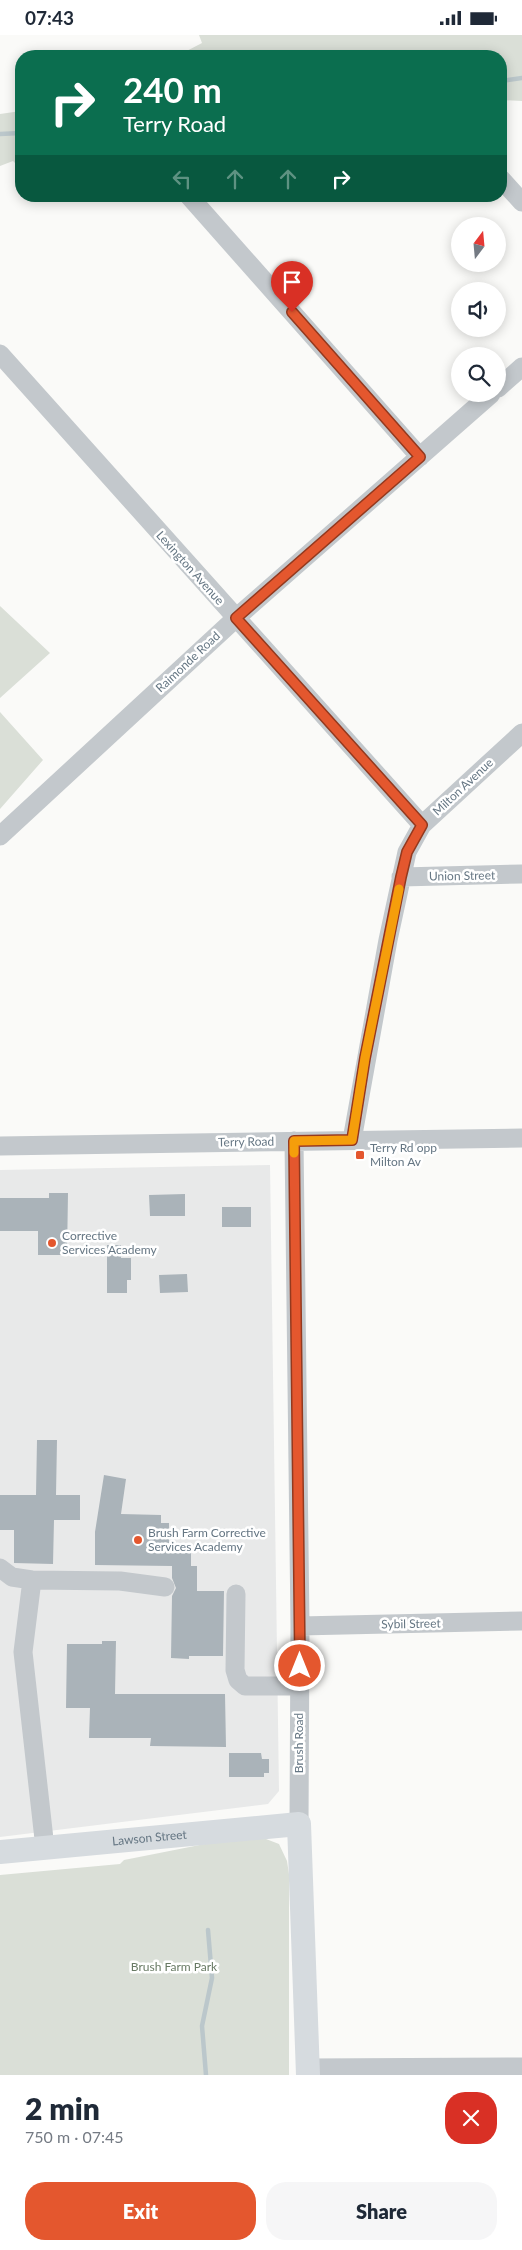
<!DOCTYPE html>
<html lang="en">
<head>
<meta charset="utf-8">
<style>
	body { margin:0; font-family:Lato,sans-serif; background:#f6f6f7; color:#1f2937; height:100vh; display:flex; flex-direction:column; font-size:19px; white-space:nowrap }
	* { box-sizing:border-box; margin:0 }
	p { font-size:16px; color:#747a83 }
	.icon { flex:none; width:28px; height:28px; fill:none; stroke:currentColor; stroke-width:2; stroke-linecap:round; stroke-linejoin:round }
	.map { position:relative; height:2040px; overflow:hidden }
	.panel { display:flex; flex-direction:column; background:#fff; flex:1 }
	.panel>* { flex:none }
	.guide { position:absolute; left:15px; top:15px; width:492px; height:152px; border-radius:20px; box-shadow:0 2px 12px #0003; background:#0b6e4f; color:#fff; overflow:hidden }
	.needle { width:32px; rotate:16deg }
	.fabs { position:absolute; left:451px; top:182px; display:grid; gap:10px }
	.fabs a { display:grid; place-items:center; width:55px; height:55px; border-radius:50%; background:#fff; box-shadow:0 2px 12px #0003; font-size:25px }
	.pin { position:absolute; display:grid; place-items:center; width:42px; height:42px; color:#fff; margin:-51px -21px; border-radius:50% 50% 50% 0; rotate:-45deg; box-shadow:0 0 5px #0007 }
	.pin .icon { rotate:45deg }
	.me { position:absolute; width:55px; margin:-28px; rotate:0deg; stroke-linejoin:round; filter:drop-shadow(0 0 4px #0008) }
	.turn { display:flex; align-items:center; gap:18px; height:105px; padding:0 25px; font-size:22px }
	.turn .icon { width:65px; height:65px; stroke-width:2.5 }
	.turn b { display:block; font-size:35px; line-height:42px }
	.lanes { display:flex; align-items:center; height:48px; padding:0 25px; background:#0003; justify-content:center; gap:25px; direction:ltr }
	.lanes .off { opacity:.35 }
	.round { display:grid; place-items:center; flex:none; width:52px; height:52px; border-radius:20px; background:#f6f6f7 }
	.headline { display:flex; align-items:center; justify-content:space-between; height:85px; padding:0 25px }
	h1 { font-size:30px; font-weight:800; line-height:38px }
	.button { display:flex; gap:10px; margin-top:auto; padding:10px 25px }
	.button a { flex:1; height:58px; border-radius:20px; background:#e4572e; color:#fff; font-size:20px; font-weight:800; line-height:58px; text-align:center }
	.button a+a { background:#f6f6f7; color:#1f2937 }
	.status { display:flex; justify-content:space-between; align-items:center; height:35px; padding:0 25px; background:#fff; direction:ltr }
	.status svg { height:14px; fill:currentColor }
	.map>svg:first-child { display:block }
	.built { fill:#e8e9e9 }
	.green { fill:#dadfd7 }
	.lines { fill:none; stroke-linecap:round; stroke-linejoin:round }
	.stream { stroke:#bbc7cb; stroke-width:4.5 }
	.building { fill:#aab3b9 }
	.minor { stroke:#c3c8cc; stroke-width:19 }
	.major { stroke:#d6dbdf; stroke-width:24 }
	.route-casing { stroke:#94391e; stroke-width:12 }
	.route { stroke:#e4572e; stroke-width:9 }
	.slow { stroke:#f59e0b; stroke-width:9 }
	.poi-dot { fill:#e4572e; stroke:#fff; stroke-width:2 }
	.labels { text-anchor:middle; stroke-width:5; stroke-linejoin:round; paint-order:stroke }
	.street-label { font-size:12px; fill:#657683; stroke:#fff }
	.poi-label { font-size:12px; fill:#657683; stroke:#fff; text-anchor:start }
	.park-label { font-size:12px; fill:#687a64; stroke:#fff }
</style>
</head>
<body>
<div class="status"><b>07:43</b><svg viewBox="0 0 49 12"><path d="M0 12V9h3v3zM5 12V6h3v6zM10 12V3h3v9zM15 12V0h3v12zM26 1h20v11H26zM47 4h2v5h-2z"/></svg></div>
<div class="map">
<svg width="522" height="2040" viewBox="0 0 522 2040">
	<rect width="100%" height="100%" fill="#fafaf8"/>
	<path class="built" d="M270,1130l9,626 -11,13 -268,33v-667z"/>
	<path class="green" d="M199,0h323v66l-21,-1v-44h-324l25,-13z
		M21,76v58l-8,-8 -13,5v-52z
		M0,571l50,47 -50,45z
		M0,677l43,48 -43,49z
		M235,1803l31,1 13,5 8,17 2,13v201h-289v-200l120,-11 4,-4z"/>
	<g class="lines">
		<path class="stream" d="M501,46l21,-3
			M0,99l21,-1
			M206,2040l-4,-49 10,-48 -4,-48"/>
	</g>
	<path class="building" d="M49,1158h19l-1,62h-29v-24h-38v-33h49z
		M185,1159v22h-35l-1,-21z
		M222,1172h29v20h-29z
		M107,1210h14v13h10v22h-4v13h-20z
		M187,1239l1,18 -28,1 -1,-18z
		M37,1405h20l-1,55h24v25h-26l-1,44 -39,-1v-33h-14v-35h36z
		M104,1440l22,4 -5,35 40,1v8h8v25h22v18h6v25h27l-1,65h-34v3l-18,-1 1,-62 4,-8 -4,-10v-12l-77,-1v-33z
		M102,1606h14l-1,53h110l1,53 -76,-1 1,-8h-62l1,-30h-24l1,-64h35z
		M229,1718h32l1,6h7v14h-5v4h-35z"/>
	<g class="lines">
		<path class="minor" d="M501,144l21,23
			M189,161l231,261
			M0,319l422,471
			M498,353l24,-21
			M0,801l236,-218 255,-224
			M401,842l121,-3
			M352,1105l36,-200 19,-88 15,-27 100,-92
			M294,1106l6,485 -1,198
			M0,1111l522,-8
			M0,1533l12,9 20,3 88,1 45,6
			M32,1545l-9,72 22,196
			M236,1559l-1,76 3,10 7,6h54
			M300,1591l222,-5
			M308,2033l214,-1"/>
		<path class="major" id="s1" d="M0,1817l299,-28 9,251"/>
	</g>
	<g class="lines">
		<g class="route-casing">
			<path id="route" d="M292,277l128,145 -184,161 186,207 -15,27 -6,25 -36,181 -13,82 -58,1 6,525"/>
		</g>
		<use href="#route" class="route"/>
		<path class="slow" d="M294,1118v-12l58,-1 13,-82 34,-169"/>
	</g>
	<g class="poi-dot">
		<rect x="355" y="1115" width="10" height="10" rx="2.5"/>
		<circle cx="52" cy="1208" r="5"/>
		<circle cx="138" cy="1505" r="5"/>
	</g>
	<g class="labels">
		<g class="street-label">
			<text transform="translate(190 533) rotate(48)" y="4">Lexington Avenue</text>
			<text transform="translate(188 627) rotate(-43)" y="4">Raimonde Road</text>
			<text transform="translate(463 752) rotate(-43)" y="4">Milton Avenue</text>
			<text transform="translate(462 841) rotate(-1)" y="4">Union Street</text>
			<text transform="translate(246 1107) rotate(-1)" y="4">Terry Road</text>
			<text transform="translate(411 1589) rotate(-1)" y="4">Sybil Street</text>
			<text transform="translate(299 1708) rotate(-90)" y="4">Brush Road</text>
			<text dy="4" stroke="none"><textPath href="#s1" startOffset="150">Lawson Street</textPath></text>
		</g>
		<g class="poi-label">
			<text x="370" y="1117">Terry Rd opp<tspan x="370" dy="14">Milton Av</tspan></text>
			<text x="62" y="1205">Corrective<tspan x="62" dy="14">Services Academy</tspan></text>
			<text x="148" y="1502">Brush Farm Corrective<tspan x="148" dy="14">Services Academy</tspan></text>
		</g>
		<g class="park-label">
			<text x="174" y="1936">Brush Farm Park</text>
		</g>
	</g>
</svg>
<div class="fabs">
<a><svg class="needle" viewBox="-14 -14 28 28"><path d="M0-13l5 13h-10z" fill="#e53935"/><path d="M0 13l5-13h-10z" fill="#747a83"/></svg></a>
<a><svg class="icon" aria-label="sound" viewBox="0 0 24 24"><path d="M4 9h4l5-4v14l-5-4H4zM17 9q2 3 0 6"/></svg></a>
<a><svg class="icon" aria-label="search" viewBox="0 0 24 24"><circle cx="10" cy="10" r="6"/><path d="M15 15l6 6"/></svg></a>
</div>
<div class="pin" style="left:292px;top:277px;background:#d93025"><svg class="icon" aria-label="arrive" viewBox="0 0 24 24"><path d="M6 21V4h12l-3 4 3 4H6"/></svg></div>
<svg class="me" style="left:300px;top:1631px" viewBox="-20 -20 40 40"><circle r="17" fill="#e4572e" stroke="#fff" stroke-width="3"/><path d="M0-11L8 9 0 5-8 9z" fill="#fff"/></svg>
<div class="guide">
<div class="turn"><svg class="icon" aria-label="right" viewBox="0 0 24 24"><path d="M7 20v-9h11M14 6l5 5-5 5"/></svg><div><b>240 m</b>Terry Road</div></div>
<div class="lanes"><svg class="icon off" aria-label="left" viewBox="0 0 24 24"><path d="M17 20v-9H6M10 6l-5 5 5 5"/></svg><svg class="icon off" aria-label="ahead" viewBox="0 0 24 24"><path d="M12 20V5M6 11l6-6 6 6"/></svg><svg class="icon off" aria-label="ahead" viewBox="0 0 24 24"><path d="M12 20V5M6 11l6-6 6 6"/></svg><svg class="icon" aria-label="right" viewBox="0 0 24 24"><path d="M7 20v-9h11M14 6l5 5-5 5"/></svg></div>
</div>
</div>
<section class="panel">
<div class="headline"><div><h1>2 min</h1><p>750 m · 07:45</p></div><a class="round" style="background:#d93025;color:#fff"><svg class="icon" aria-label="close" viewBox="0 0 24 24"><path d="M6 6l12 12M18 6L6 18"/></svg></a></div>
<div class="button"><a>Exit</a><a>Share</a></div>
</section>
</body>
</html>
